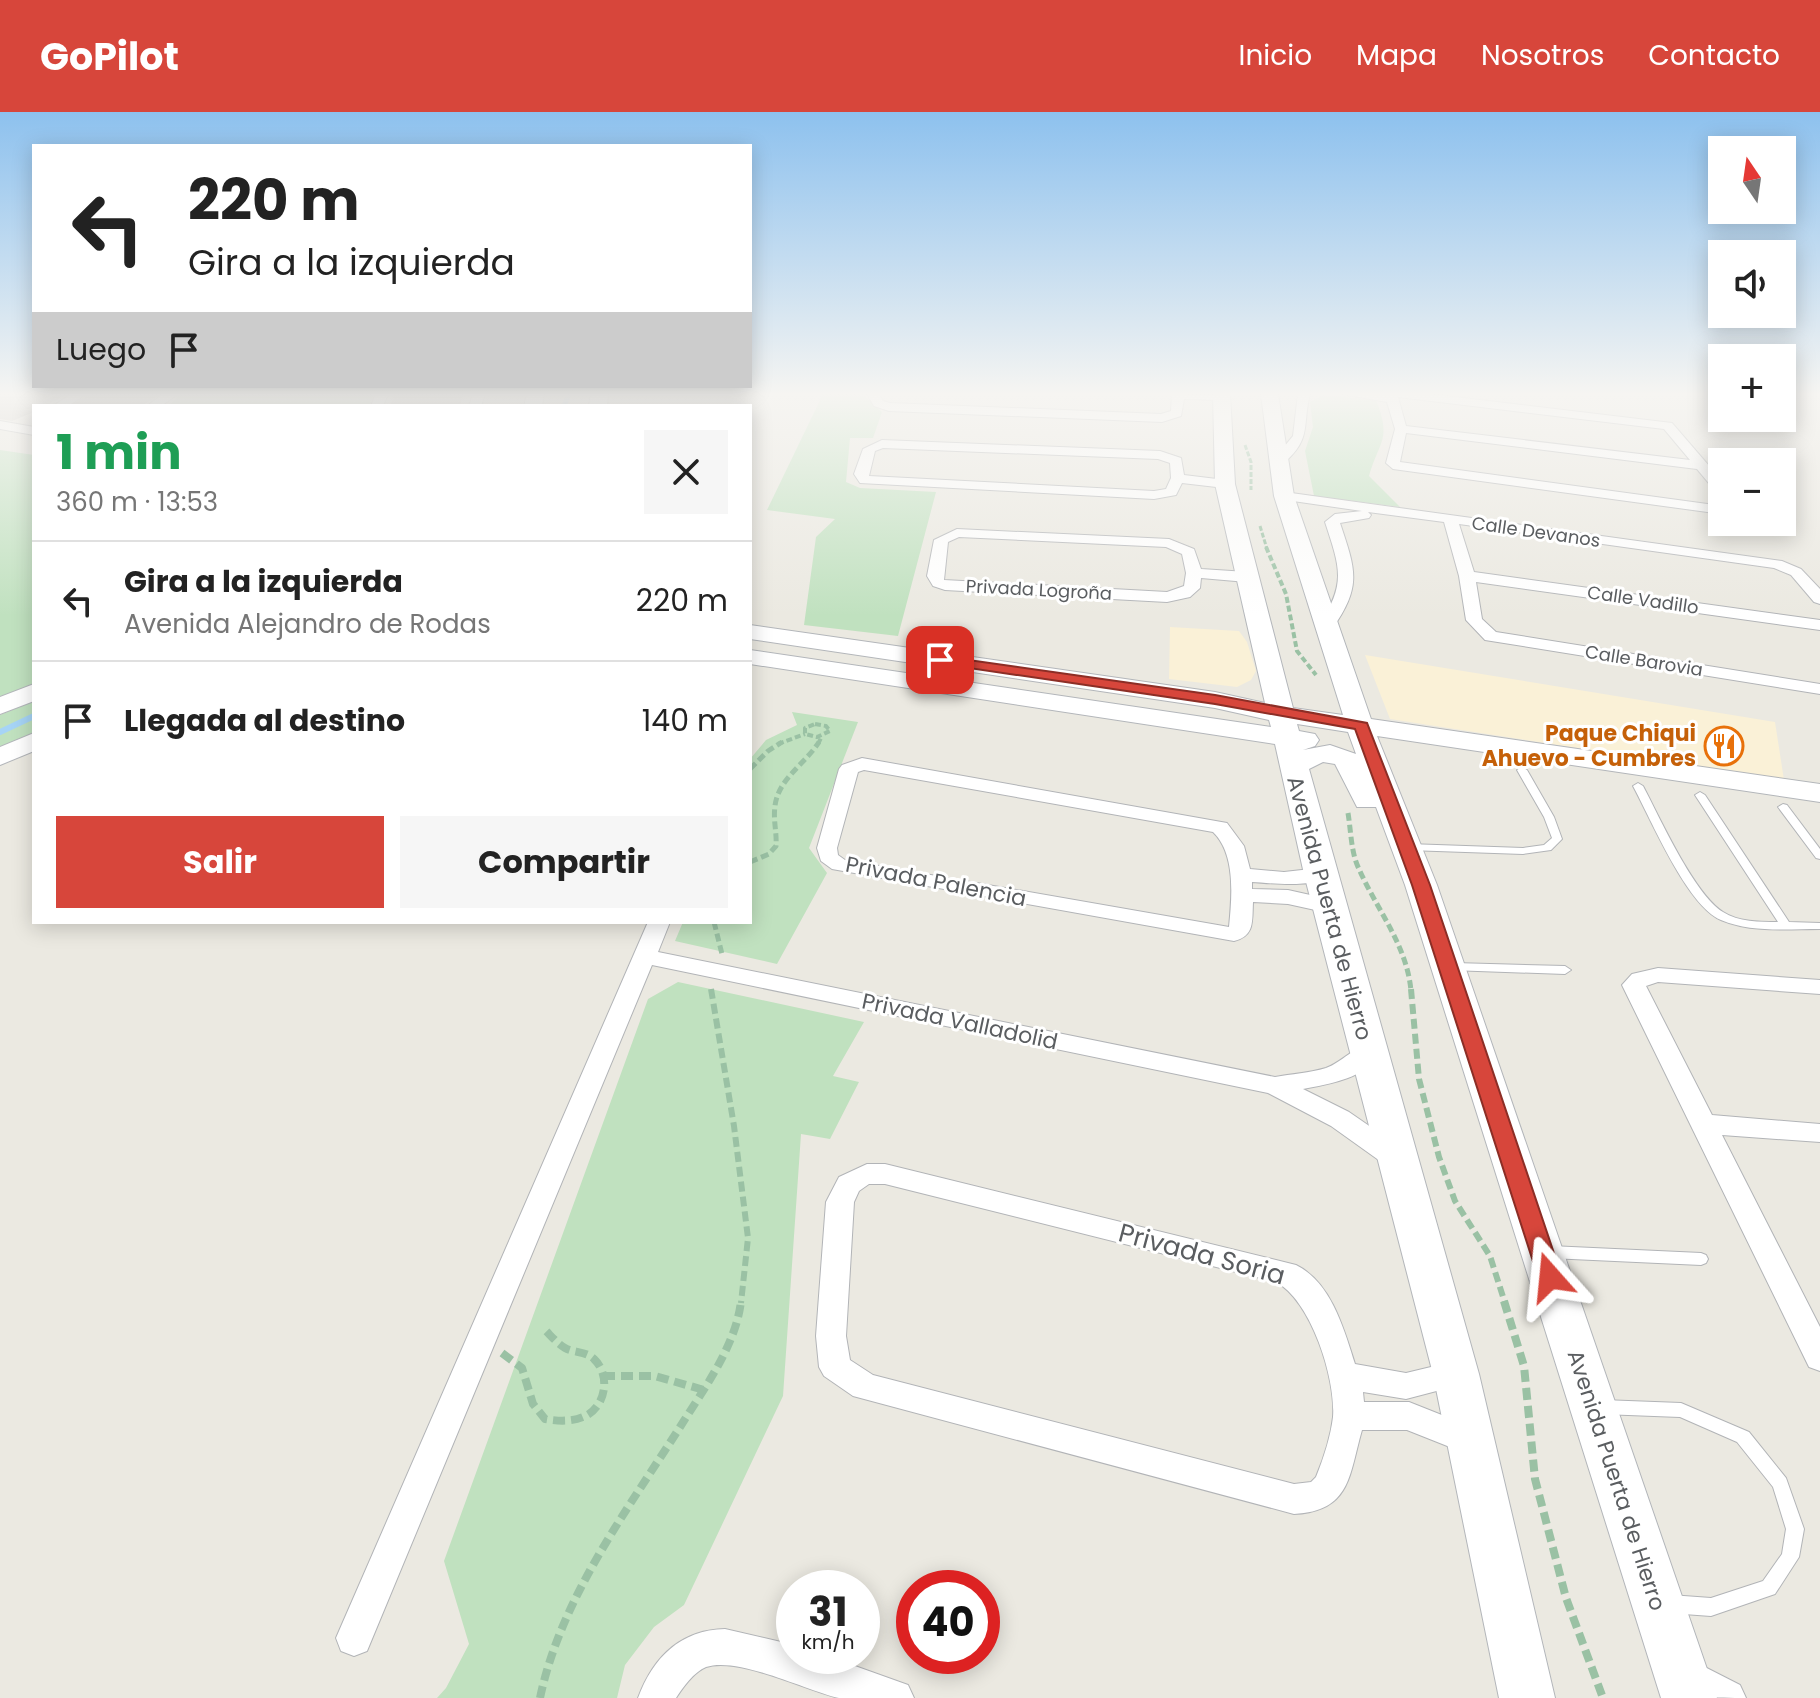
<!DOCTYPE html>
<html lang="es">
<head>
<meta charset="utf-8">
<style>
	body { margin:0; font-family:Poppins,sans-serif; background:#f6f6f6; color:#222; height:100vh; display:flex; flex-direction:column; font-size:30px; white-space:nowrap }
	* { box-sizing:border-box; margin:0 }
	p { font-size:26px; color:#767676 }
	.icon { flex:none; width:44px; height:44px; fill:none; stroke:currentColor; stroke-width:2; stroke-linecap:round; stroke-linejoin:round }
	.map { position:relative; flex:1; overflow:hidden }
	.drawer { position:absolute; left:32px; top:292px; width:720px; height:520px; display:flex; flex-direction:column; background:#fff; border-radius:0px; box-shadow:0 4px 20px #0003 }
	.drawer>* { flex:none }
	.hud { position:absolute; left:32px; top:32px; width:720px; height:244px; border-radius:0px; box-shadow:0 4px 20px #0003; background:#fff; color:#222; overflow:hidden }
	.needle { width:52px; rotate:347deg }
	.tools { position:absolute; left:1708px; top:24px; display:grid; gap:16px }
	.tools a { display:grid; place-items:center; width:88px; height:88px; border-radius:0px; background:#fff; box-shadow:0 4px 20px #0003; font-size:40px }
	.speed { position:absolute; left:776px; top:1458px; display:flex; gap:16px; font-size:40px; font-weight:700; text-align:center }
	.speed>* { display:grid; place-content:center; width:104px; height:104px; border-radius:50%; background:#fff; box-shadow:0 4px 20px #0003; line-height:1 }
	.speed small { font-size:20px; font-weight:400 }
	.speed .limit { border:12px solid #d22; background:#fff; color:#111 }
	.pin { position:absolute; display:grid; place-items:center; width:68px; height:68px; color:#fff; margin:-34px; border-radius:16px; box-shadow:0 4px 12px #0006 }
	.me { position:absolute; width:88px; margin:-44px; rotate:342deg; stroke-linejoin:round; filter:drop-shadow(0 0 6px #0008) }
	.turn { display:flex; align-items:center; gap:28px; height:168px; padding:0 24px; font-size:36px }
	.turn .icon { width:104px; height:104px; stroke-width:2.5 }
	.turn b { display:block; font-size:56px; line-height:68px }
	.then { display:flex; align-items:center; height:76px; padding:0 24px; background:#0003; gap:16px; font-size:30px }
	.round { display:grid; place-items:center; flex:none; width:84px; height:84px; border-radius:0px; background:#f6f6f6 }
	.overview { display:flex; align-items:center; justify-content:space-between; height:136px; padding:0 24px }
	h1 { font-size:48px; font-weight:700; line-height:60px; color:#1e9e55 }
	.action { display:flex; gap:16px; margin-top:auto; padding:16px 24px }
	.action a { flex:1; height:92px; border-radius:0px; background:#d7463b; color:#fff; font-size:32px; font-weight:700; line-height:92px; text-align:center }
	.action a+a { background:#f6f6f6; color:#222 }
	ul { padding:0; list-style:none }
	li { display:flex; align-items:center; gap:24px; height:120px; padding:0 24px; border-top:2px solid #e0e0e0 }
	li div { flex:1 }
	li b { display:block; font-size:30px }
	li em { font-style:normal }
	header { display:flex; align-items:center; gap:48px; box-sizing:border-box; height:112px; padding:0 40px; background:#d7463b; color:#fff }
	header strong { font-size:38px }
	nav { display:flex; gap:44px; margin-inline-start:auto; font-size:28px }
	.map>svg:first-child { display:block }
	.commercial { fill:#faf1d7 }
	.green { fill:#c0e1bf }
	.lines { fill:none; stroke-linecap:round; stroke-linejoin:round }
	.stream-far1 { stroke:#a6d4f6; stroke-width:5 }
	.stream { stroke:#a6d4f6; stroke-width:6 }
	.building { fill:#c8c5c0 }
	.lane-casing { stroke:#b2b4b7; stroke-width:2 }
	.street-casing { stroke:#b2b4b7; stroke-width:2 }
	.secondary-casing { stroke:#b3b6ba; stroke-width:2 }
	.path-far4 { stroke:#9ac1a4; stroke-width:3; stroke-dasharray:5 2; stroke-linecap:butt }
	.path-far3 { stroke:#9ac1a4; stroke-width:4; stroke-dasharray:6 3; stroke-linecap:butt }
	.path-far2 { stroke:#9ac1a4; stroke-width:5; stroke-dasharray:8 4; stroke-linecap:butt }
	.path-far1 { stroke:#9ac1a4; stroke-width:6; stroke-dasharray:10 5; stroke-linecap:butt }
	.path { stroke:#9ac1a4; stroke-width:8; stroke-dasharray:12 6; stroke-linecap:butt }
	.lane { fill:#fff; fill-rule:evenodd }
	.street { fill:#fff; fill-rule:evenodd }
	.secondary { fill:#fff; fill-rule:evenodd }
	.route { fill:#d7463b; stroke:#8c2e26; stroke-width:2 }
	.labels { text-anchor:middle; stroke-width:6; stroke-linejoin:round; paint-order:stroke }
	.far-street-label { font-size:18px; fill:#5a5d60; stroke:#fff }
	.food-label { font-size:22px; font-weight:bold; fill:#c56008; stroke:#fff; text-anchor:end }
	.street-label { font-size:22px; fill:#5a5d60; stroke:#fff }
	.near-street-label { font-size:26px; fill:#5a5d60; stroke:#fff }
</style>
</head>
<body>
<header>
<strong>GoPilot</strong>
<nav><a>Inicio</a><a>Mapa</a><a>Nosotros</a><a>Contacto</a></nav>
</header>
<div class="map">
<svg width="1820" height="1586" viewBox="0 0 1820 1586">
	<rect width="100%" height="100%" fill="#ebe9e1"/>
	<path class="commercial" d="M1170,515l69,4 8,11 9,29 -5,9 -14,7 -68,-8z
		M1365,543l410,67 9,58 -394,-61z"/>
	<path class="green" d="M181,282h193l-5,12h-201z
		M823,282h39l20,18 -9,26h-23l-4,44 14,6 76,4 -38,144 -94,-11 12,-88 19,-18 -68,-9z
		M1323,283l53,5c16,40 3,41 -7,76l31,31 -86,-11 -9,-45 8,-24 -3,-25z
		M0,338l34,5v230l-34,14z
		M34,589v32l-34,15v-33z
		M792,600l66,10 -49,126 18,25 -50,91 -102,-23 8,-19h67v-163l16,-19 31,-15z
		M678,870l186,40 -31,54 26,6 -29,57 -29,-5 -18,262 -99,209 -30,22 -29,38 -8,33h-180l9,-10 23,-44 -25,-83 204,-562z"/>
	<g class="lines">
		<path class="stream-far1" d="M564,294l5,-12"/>
		<path class="stream" d="M0,620l34,-16"/>
	</g>
	<path class="building" d="M0,282h67l-21,12h-12v6l-22,9 -12,-2z
		M90,282h71l-20,12h-72z
		M395,282h68l-3,12h-70z"/>
	<g class="lines">
		<g class="lane-casing">
			<path id="lane" d="M1522,655l5,3 27,47 8,22 -11,11 -28,4 -115,-4 -5,-3 5,-3 115,4 21,-3 8,-7 -8,-21 -27,-47z
				M1638,671l5,3c17,32 51,108 80,126 15,10 37,10 55,10l-83,-127 5,-3 5,3 84,127 31,1v6c-32,0 -68,4 -99,-9 -34,-14 -70,-101 -88,-134z
				M1783,692l4,1 33,44v10l-4,-1 -38,-51z
				M1454,851l111,3 6,4 -6,4 -115,-4 -2,-3 2,-3z
				M1550,1134l151,7 5,2 2,4 -2,4 -5,2 -151,-7 -5,-2 -2,-4 2,-4z
				M1602,1288l79,3 68,29 37,46 18,51 -5,28 -24,37 -64,22 -41,-3 -6,-3 -3,-6 3,-6 6,-3 41,3 52,-17 19,-27 4,-25 -13,-42 -36,-45 -57,-25 -78,-3 -6,-2 -2,-5 2,-5z"/>
		</g>
		<g class="street-casing">
			<path id="street" d="M71,282h15l-18,12h-15z
				M163,282h15l-17,12h-14z
				M376,282h12l-5,12h-12z
				M473,282h12l-4,12h-12z
				M867,282h12l4,7 7,2 271,11 10,-3 1,-17 55,2 -6,4 -37,-1 -3,17 -19,6 -273,-11 -15,-5z
				M1298,282h12c-8,31 2,44 -25,68h-10l-1,-3 19,-23z
				M1342,282h88l242,29 50,58v13l-5,-1 -20,-24 -291,-36 -6,29 322,44v8l-329,-45 -7,-6 9,-34 -8,-27zM1398,285l266,32 26,31 -284,-34z
				M0,309l34,6v8l-34,-6z
				M882,328l278,11 21,7 3,17 41,5 7,4 -7,4 -43,-5 -6,12 -22,4 -294,-16 -6,-9 9,-25zM883,336l275,11 12,4 1,15 -5,11 -12,2 -285,-15 6,-25z
				M1284,380l498,69 19,8 19,20v15l-6,-2 -23,-27 -17,-7 -315,-44 15,48 346,48v10l-344,-48 6,37 14,13 324,52v10l-335,-54 -19,-20 -7,-44 -15,-54 -76,-10 3,3 -2,3 -29,5c16,48 22,63 -8,106h-12l-2,-3c29,-42 22,-58 7,-104l10,-8 27,-3 -83,-12v-6z
				M957,417l212,10 25,10 7,20 46,3 8,5 -8,5 -46,-4 -1,10 -10,9 -23,5 -222,-12 -12,-4 -6,-10 7,-36zM959,425l207,10 16,7 4,19 -2,13 -17,6 -223,-12 4,-38z
				M862,646l365,65 17,23 6,23 34,3 36,-4 11,6c-14,15 -60,9 -79,8v7l36,1 49,11 3,5 -11,7 -41,-9 -35,-2c-1,19 2,34 -19,39l-402,-72 -11,-8 -4,-13 22,-79 3,-4zM864,658l349,62c23,22 19,65 16,95l-384,-67 -7,-5 -1,-7 21,-76z
				M648,810h22l-12,30 617,125c16,-3 35,-4 51,-9 19,-7 31,-27 52,-21l3,6c-15,25 -51,31 -78,36l46,23 58,40 4,7 -4,7 -10,3 -10,-3 -56,-40 -63,-33 -616,-128 -285,686 -13,5 -13,-5 -5,-13z
				M1658,856l162,12v14l-162,-12 -12,4 66,129 108,9v18l-98,-7 98,192v44l-11,-4 -187,-382 10,-11z
				M867,1052h18l411,101c35,17 48,64 59,99l51,9 50,-12 11,4 5,9 -5,9 -61,16 -43,-7 1,10h45l73,29 4,10 -4,10 -12,4 -63,-25h-45c-13,45 -11,81 -68,84l-441,-118 -29,-20 -5,-9 -3,-31 10,-134 13,-25zM869,1072h16l391,98c35,18 60,97 57,135 -2,18 -10,43 -17,60l-5,5 -17,2 -421,-109 -23,-15 -4,-24 8,-134 5,-11z
				M725,1517l69,16v11h33l81,29 6,13c-24,0 -52,0 -75,0 -32,-7 -101,-42 -133,-31 -12,5 -23,20 -30,31h-38c15,-40 42,-68 87,-69z
				M1689,1547l51,26 6,13c-28,0 -64,0 -76,-20l6,-13z"/>
		</g>
		<g class="secondary-casing">
			<path id="secondary" d="M527,282h17l-2,12h-18z
				M591,282h17l-1,12h-18z
				M1213,282h17l5,90 58,224 50,7 -69,-219 -13,-102h17l16,102 77,223 449,65v18l-443,-66 60,149 280,813h-56l-256,-813 -29,-78h-19l-22,-43 -12,-2 -14,7 170,605 76,324h-56l-66,-324 -129,-500 -29,-130 -525,-80v-14l521,77 -2,-7 -54,-12 -465,-69v-14l465,67 50,11 -50,-219zM1297,612l51,8 8,22 -26,-9 -27,5 12,-4 4,-6 -4,-6 -16,-3z
				M34,572v17l-34,13v-17z
				M34,621v18l-34,14v-18z"/>
		</g>
		<path class="path-far4" d="M1245,333l6,17v28
			M1260,414l7,23"/>
		<path class="path-far3" d="M1266,435l20,47 11,57 19,24
			M815,612l11,2 4,5 -13,6 -12,-3v-6z
			M778,632l27,-10
			M818,632l4,-8"/>
		<path class="path-far2" d="M750,657l18,-18 14,-9
			M1348,701c3,18 3,40 11,56 18,41 48,76 52,122
			M750,750l19,-8 7,-8c1,-13 -3,-26 -1,-40 3,-27 30,-42 44,-64
			M714,810l8,32"/>
		<path class="path-far1" d="M711,877l23,137 14,112 -7,65
			M1411,877l8,90 20,78 16,44 35,55 15,47"/>
		<path class="path" d="M1504,1189l20,65 11,113 31,119 37,100
			M502,1241l20,15 11,36 12,15c12,2 26,3 38,-2 22,-8 29,-41 11,-58 -8,-8 -20,-6 -29,-11 -7,-4 -13,-11 -19,-17
			M603,1264h52l49,14
			M540,1586c21,-100 86,-186 140,-271 23,-37 56,-81 61,-126"/>
		<use href="#lane" class="lane"/>
		<use href="#street" class="street"/>
		<use href="#secondary" class="secondary"/>
	</g>
	<linearGradient id="sky" x2="0" y2="1"><stop stop-color="#8dc1ee"/><stop offset="0.56" stop-color="#f6f5f2"/><stop offset="1" stop-color="#f6f5f2" stop-opacity="0"/></linearGradient>
	<rect width="1820" height="504" fill="url(#sky)"/>
	<path class="route" d="M940,544l275,39 152,28 63,162 132,392 -4,7 -8,3 -9,-3 -3,-7 -126,-392 -57,-156 -140,-25 -280,-41v-6z"/>
	<defs>
		<g id="restaurant-ring" transform="scale(2)"><circle r="9.5" fill="#fff" stroke="#e8710a" stroke-width="1.5"/><path d="M-5-6h1v4h1v-4h1v4h1v-4h1v5L-1.5 .5V6h-2V.5L-5-1ZM5-6V6H3V1.5H1.5Q1.5-4 5-6Z" fill="#e8710a"/></g>
	</defs>
	<g fill-rule="evenodd">
		<use href="#restaurant-ring" x="1724" y="634"/>
	</g>
	<g class="labels">
		<g class="far-street-label">
			<text transform="translate(1536 420) rotate(8)" y="6">Calle Devanos</text>
			<text transform="translate(1039 478) rotate(3)" y="6">Privada Logroña</text>
			<text transform="translate(1643 488) rotate(8)" y="6">Calle Vadillo</text>
			<text transform="translate(1644 549) rotate(9)" y="6">Calle Barovia</text>
		</g>
		<g class="food-label">
			<text x="1696" y="629">Paque Chiqui<tspan x="1696" dy="25">Ahuevo - Cumbres</tspan></text>
		</g>
		<g class="street-label">
			<text transform="translate(936 769) rotate(11)" y="8">Privada Palencia</text>
			<text transform="translate(1330 796) rotate(75)" y="8">Avenida Puerta de Hierro</text>
			<text transform="translate(960 909) rotate(12)" y="8">Privada Valladolid</text>
			<text transform="translate(1617 1368) rotate(72)" y="8">Avenida Puerta de Hierro</text>
		</g>
		<g class="near-street-label">
			<text transform="translate(1202 1142) rotate(15)" y="9">Privada Soria</text>
		</g>
	</g>
</svg>
<div class="tools">
<a><svg class="needle" viewBox="-14 -14 28 28"><path d="M0-13l5 13h-10z" fill="#e53935"/><path d="M0 13l5-13h-10z" fill="#767676"/></svg></a>
<a><svg class="icon" aria-label="sound" viewBox="0 0 24 24"><path d="M4 9h4l5-4v14l-5-4H4zM17 9q2 3 0 6"/></svg></a>
<a>+</a>
<a>−</a>
</div>
<div class="speed"><div>31<small>km/h</small></div><div class="limit">40</div></div>
<div class="pin" style="left:940px;top:548px;background:#d93025"><svg class="icon" aria-label="arrive" viewBox="0 0 24 24"><path d="M6 21V4h12l-3 4 3 4H6"/></svg></div>
<svg class="me" style="left:1550px;top:1165px" viewBox="-20 -20 40 40"><path d="M0-17L14 15 0 8-14 15z" fill="#d7463b" stroke="#fff" stroke-width="4"/></svg>
<div class="hud">
<div class="turn"><svg class="icon" aria-label="left" viewBox="0 0 24 24"><path d="M17 20v-9H6M10 6l-5 5 5 5"/></svg><div><b>220 m</b>Gira a la izquierda</div></div>
<div class="then">Luego<svg class="icon" aria-label="arrive" viewBox="0 0 24 24"><path d="M6 21V4h12l-3 4 3 4H6"/></svg></div>
</div>
<section class="drawer">
<div class="overview"><div><h1>1 min</h1><p>360 m · 13:53</p></div><a class="round"><svg class="icon" aria-label="close" viewBox="0 0 24 24"><path d="M6 6l12 12M18 6L6 18"/></svg></a></div>
<ul>
<li><svg class="icon" aria-label="left" viewBox="0 0 24 24"><path d="M17 20v-9H6M10 6l-5 5 5 5"/></svg><div><b>Gira a la izquierda</b><p>Avenida Alejandro de Rodas</p></div><em>220 m</em></li>
<li><svg class="icon" aria-label="arrive" viewBox="0 0 24 24"><path d="M6 21V4h12l-3 4 3 4H6"/></svg><div><b>Llegada al destino</b></div><em>140 m</em></li>
</ul>
<div class="action"><a>Salir</a><a>Compartir</a></div>
</section>
</div>
</body>
</html>
